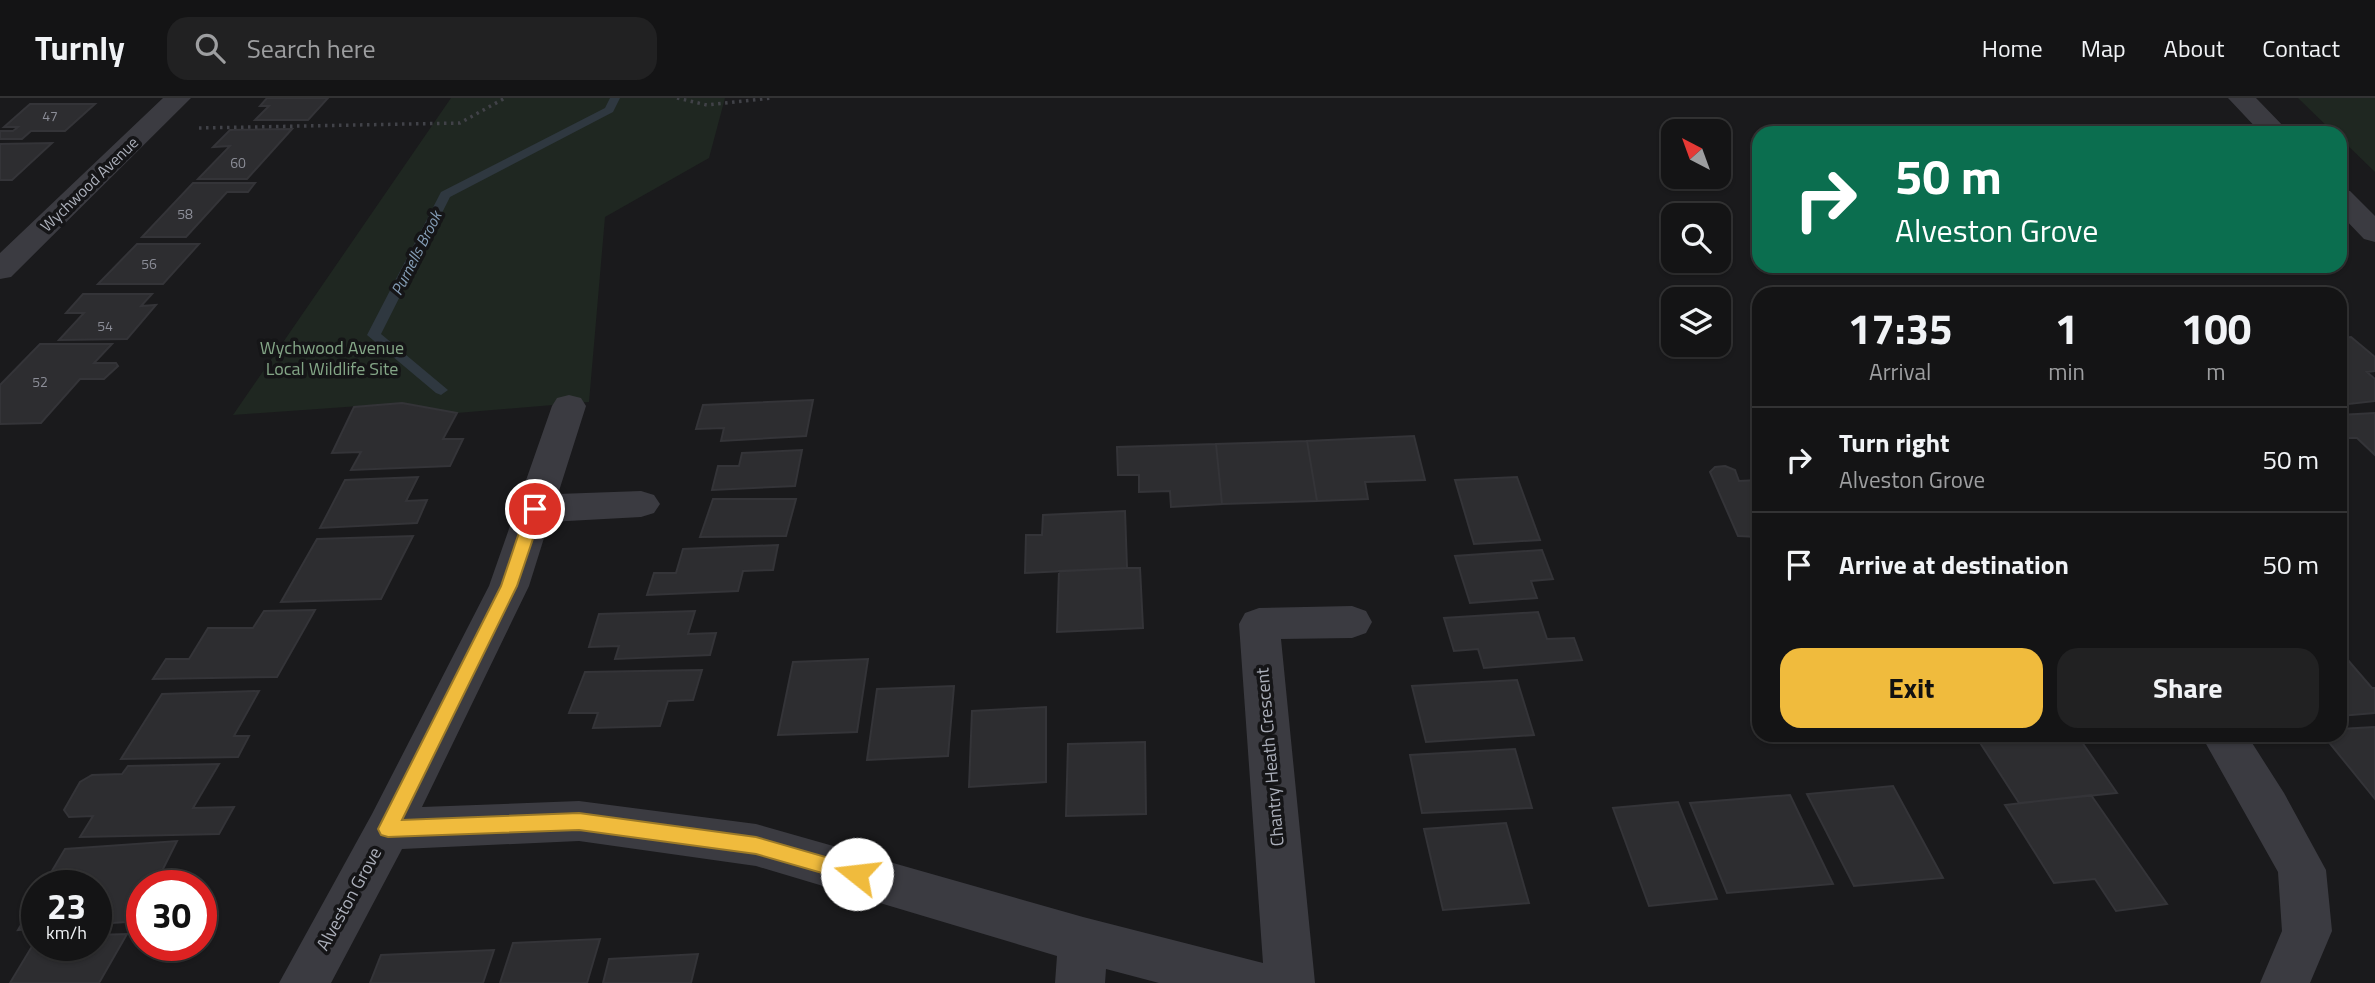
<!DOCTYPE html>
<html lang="en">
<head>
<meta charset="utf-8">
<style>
	body { margin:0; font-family:"Titillium Web",sans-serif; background:#212122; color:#f1f3f6; height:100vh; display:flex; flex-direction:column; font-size:26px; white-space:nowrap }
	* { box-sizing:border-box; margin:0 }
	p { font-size:23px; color:#9d9ea0 }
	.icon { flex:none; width:38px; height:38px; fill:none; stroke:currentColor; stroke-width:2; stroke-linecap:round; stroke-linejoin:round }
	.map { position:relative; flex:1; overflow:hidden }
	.drawer { position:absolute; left:1752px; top:189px; width:595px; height:455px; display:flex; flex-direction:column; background:#141415; border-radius:21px; box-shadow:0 2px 5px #0004,0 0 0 2px #333334 }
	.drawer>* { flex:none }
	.banner { position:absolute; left:1752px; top:28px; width:595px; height:147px; border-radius:21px; box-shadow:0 2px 5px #0004,0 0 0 2px #333334; background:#0b6e4f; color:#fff; overflow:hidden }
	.needle { width:46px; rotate:319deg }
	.fabs { position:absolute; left:1661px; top:21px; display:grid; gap:14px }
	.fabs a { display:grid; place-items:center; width:70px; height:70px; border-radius:14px; background:#141415; box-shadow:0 2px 5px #0004,0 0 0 2px #333334; font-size:35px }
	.speed { position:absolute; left:21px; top:772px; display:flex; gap:14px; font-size:35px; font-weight:700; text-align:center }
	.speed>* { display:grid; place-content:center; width:91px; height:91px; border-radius:50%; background:#141415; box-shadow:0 2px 5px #0004,0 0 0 2px #333334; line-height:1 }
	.speed small { font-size:18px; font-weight:400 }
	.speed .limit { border:10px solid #d22; background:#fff; color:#111 }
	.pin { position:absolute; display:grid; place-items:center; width:60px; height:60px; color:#fff; margin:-30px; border:4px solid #fff; border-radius:50%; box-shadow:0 2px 7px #0007 }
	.me { position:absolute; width:77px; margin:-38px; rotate:286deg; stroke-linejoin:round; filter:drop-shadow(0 0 5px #0008) }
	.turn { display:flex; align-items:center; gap:24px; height:147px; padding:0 28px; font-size:32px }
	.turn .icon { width:91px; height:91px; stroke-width:2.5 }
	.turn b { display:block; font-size:49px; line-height:60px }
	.eta { display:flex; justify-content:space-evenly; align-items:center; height:119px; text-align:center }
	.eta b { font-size:42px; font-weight:700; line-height:49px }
	.cta { display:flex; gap:14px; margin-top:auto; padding:14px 28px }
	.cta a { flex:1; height:80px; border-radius:21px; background:#f0bb3d; color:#111; font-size:28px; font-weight:700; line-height:80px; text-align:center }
	.cta a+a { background:#212122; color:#f1f3f6 }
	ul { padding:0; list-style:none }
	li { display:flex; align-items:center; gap:21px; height:105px; padding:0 28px; border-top:2px solid #333334 }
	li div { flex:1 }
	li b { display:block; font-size:26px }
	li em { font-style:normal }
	header { display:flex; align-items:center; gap:42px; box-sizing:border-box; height:98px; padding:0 35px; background:#141415; border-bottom:2px solid #333334 }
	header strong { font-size:33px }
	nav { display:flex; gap:38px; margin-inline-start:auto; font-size:24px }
	.search { width:490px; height:63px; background:#212122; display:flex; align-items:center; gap:18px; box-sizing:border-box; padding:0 24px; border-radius:21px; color:#9d9ea0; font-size:26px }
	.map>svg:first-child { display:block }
	.green { fill:#1f2721 }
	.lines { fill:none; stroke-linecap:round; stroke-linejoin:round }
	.stream { fill:#2f3840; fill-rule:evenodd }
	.building { fill:#2d2d30; stroke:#343438; stroke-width:2 }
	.path { stroke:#414248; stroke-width:3.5; stroke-dasharray:2.5 4.5; stroke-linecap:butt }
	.minor { fill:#3b3b41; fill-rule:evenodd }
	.tertiary { fill:#3b3b41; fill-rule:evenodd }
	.route { fill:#f0bb3d; stroke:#9c7a28; stroke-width:2 }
	.labels { text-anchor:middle; stroke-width:7; stroke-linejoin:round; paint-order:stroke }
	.number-label { font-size:14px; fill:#8c8e98 }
	.far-street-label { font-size:16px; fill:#acb0bb; stroke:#151517 }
	.far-water-label { font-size:16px; font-style:italic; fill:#849cb5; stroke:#151517 }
	.park-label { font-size:18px; fill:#84a687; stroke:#151517 }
	.street-label { font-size:18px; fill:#acb0bb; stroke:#151517 }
</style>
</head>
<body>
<header>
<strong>Turnly</strong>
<div class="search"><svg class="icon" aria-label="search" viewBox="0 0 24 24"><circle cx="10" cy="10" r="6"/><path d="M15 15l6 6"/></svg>Search here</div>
<nav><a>Home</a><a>Map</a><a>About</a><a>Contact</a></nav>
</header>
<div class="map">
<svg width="2375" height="885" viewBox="0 0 2375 885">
	<rect width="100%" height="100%" fill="#1a1a1c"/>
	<path class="green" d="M451,0h274l-16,60 -104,59 -16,185 -132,11 -55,-10 -169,12z
		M2298,0h77v74l-35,-34v-5h-6z"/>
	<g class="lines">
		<path class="stream" d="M610,0h10l-7,14 -163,85 -69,137 67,56 -7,5 -5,-2 -69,-58 74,-143 164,-84z"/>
	</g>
	<path class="building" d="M267,0h61l-20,22h-53l14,-14h-9z
		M30,6h65l-30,27h-34l-9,8h-22v-8h13l5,-4h-14z
		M292,31l-45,50h-49l32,-33 -17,1 17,-17z
		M52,45l-40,37h-12v-36z
		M193,85h62l-7,9h-21l-41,45h-44z
		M137,146h62l-36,40h-65z
		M83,196h69l-11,12 15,-1 -29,34 -68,1 25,-27h-18z
		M2351,239l24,20v14l-8,1 8,7v22l-35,4v-67z
		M40,246h72l-18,19h22l2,3 -14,13h-24l-39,44 -41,1v-39z
		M813,302l-7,36 -85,5 3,-13 -28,1 7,-24z
		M402,305l55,10 -14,26h20l-13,27 -99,4 10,-18 -29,1 22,-46z
		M2375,315v42l-18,-17h-17v-23z
		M1414,338l11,44 -60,2 3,17 -51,2 -10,-60z
		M1307,343l10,60 -95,3 -6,-60z
		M1216,346l6,60 -51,3 -1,-16 -31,1v-17h-21l-1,-28z
		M802,352l-7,36 -83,4 6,-24h21l3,-13z
		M1725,368l10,4 4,11 20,-1v57l-21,-1 -28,-64 5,-5z
		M418,379l-12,24 21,-1 -10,23 -97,5 25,-48z
		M1517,379l23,63 -66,4 -19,-64z
		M713,401h83l-10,37 -86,1z
		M1125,413l2,57 -102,5 1,-38h16l1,-20z
		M413,438l-32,63 -100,3 36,-63z
		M778,447l-5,25 -30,1 -5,20 -91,4 7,-22h22l7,-24z
		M1542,452l11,29 -22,2 6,17 -67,5 -15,-47z
		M1127,470h13l3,60 -86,4 2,-61z
		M315,512l-38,67 -124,2 13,-20h23l19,-31h45l11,-17z
		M695,513l-7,23 28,-1 -6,22 -95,4 4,-13 -30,1 10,-33z
		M1538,514l9,27 27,-1 8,22 -98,8 -6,-19 -24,2 -10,-33z
		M868,561l-11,73 -79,3 15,-73z
		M2347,561l25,29h3v25l-35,3v-56z
		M702,572l-9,30 -25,1 -8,25 -67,2 5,-15h-29l16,-41z
		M1517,582l17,55 -108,7 -14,-56z
		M954,588l-6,70 -81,4 10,-71z
		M259,593l-25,45h15l-11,21 -117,2 41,-65z
		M1046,609v75l-77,5 3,-76z
		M2375,629v72l-52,-64h17v-6z
		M1975,637h102l40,58 -98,10z
		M1145,644l1,72 -80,2 2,-72z
		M1515,651l17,59 -110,5 -12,-58z
		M219,666l-26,44 41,-1 -15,27 -139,3 13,-21 -24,1 -5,-7 16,-28 12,-7 30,-1 6,-8z
		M1893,688l50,92 -89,8 -47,-92z
		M1790,697l43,89 -106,9 -37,-90z
		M2091,697l76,109 -51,7 -21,-32 -41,4 -49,-78z
		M1678,704l39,97 -68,7 -36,-98z
		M1506,725l23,80 -86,7 -19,-81z
		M177,743l-19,38 18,-1 -4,8h-30v35l-46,3v-38h-53l22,-37z
		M37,799v31l-19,2z
		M127,836l-28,49h-89l27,-45v7h59v-10z
		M600,841l-13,44h-87l13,-40z
		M494,852l-11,33h-113l11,-28z
		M698,856l-7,29h-88l6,-24z"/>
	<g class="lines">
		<path class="path" d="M677,0l30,7 65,-7
			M199,30l261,-5 45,-25"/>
		<path class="minor" d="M163,0h28l-180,179 -11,2v-26z
			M569,297l12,3 5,8 -28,88 83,-3 13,4 6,9 -6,9 -13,4 -92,5 -20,64 -107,221 157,-6 177,23 327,93 180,46 -24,-339 6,-11 14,-5 93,-2 14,5 6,11 -6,11 -14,5 -71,1 34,344h-156l-53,-14 -1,14h-50l2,-27 -301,-90 -177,-25 -177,8 -71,134h-52l93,-169 117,-228 63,-180 5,-8z
			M2201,637h46l37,58 42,77 6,61 -22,52h-50l22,-52 -4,-59z"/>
		<path class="tertiary" d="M2228,0h28l34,35h-29z
			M2340,90l10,3 25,25v26l-11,-3 -24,-25z"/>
	</g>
	<path class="route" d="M535,406l8,5 -26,77 -115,234 177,-7 177,24 108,31 3,6 -3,7 -7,2 -101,-29 -177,-24 -191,7 -7,-2 -3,-6 123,-243 26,-77z"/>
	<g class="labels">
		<g class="number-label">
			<text x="50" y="23">47</text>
			<text x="238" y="70">60</text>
			<text x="185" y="121">58</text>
			<text x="149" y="171">56</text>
			<text x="105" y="233">54</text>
			<text x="40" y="289">52</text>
		</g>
		<g class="far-street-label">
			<text transform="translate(89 86) rotate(-44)" y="6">Wychwood Avenue</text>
		</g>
		<g class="far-water-label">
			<text transform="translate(416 155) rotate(-63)" y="6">Purnells Brook</text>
		</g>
		<g class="park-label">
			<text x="332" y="256">Wychwood Avenue<tspan x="332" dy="21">Local Wildlife Site</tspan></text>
		</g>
		<g class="street-label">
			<text transform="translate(1270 659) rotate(-95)" y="6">Chantry Heath Crescent</text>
			<text transform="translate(349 801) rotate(-61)" y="6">Alveston Grove</text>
		</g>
	</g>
</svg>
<div class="fabs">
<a><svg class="needle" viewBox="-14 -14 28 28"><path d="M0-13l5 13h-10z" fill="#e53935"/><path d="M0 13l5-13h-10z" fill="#9d9ea0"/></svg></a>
<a><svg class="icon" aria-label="search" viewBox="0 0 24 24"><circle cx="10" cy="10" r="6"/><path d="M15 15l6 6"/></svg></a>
<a><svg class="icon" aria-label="layers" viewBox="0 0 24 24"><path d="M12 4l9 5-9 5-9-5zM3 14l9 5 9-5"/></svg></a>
</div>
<div class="speed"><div>23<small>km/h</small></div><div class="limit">30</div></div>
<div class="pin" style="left:535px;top:411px;background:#d93025"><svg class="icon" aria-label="arrive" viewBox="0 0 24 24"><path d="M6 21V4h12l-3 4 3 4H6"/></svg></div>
<svg class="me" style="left:857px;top:776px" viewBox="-20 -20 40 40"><circle r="19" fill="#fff"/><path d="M0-13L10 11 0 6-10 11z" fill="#f0bb3d"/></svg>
<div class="banner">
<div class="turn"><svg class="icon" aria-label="right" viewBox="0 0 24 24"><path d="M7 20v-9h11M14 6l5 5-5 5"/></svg><div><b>50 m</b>Alveston Grove</div></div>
</div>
<section class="drawer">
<div class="eta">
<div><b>17:35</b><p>Arrival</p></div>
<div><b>1</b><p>min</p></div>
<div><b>100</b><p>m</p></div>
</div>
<ul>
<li><svg class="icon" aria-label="right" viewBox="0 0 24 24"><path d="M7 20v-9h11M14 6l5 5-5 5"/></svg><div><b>Turn right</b><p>Alveston Grove</p></div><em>50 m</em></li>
<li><svg class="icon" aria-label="arrive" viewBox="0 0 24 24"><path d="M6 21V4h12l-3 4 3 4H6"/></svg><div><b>Arrive at destination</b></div><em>50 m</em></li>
</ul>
<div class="cta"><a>Exit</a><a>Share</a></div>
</section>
</div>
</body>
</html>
